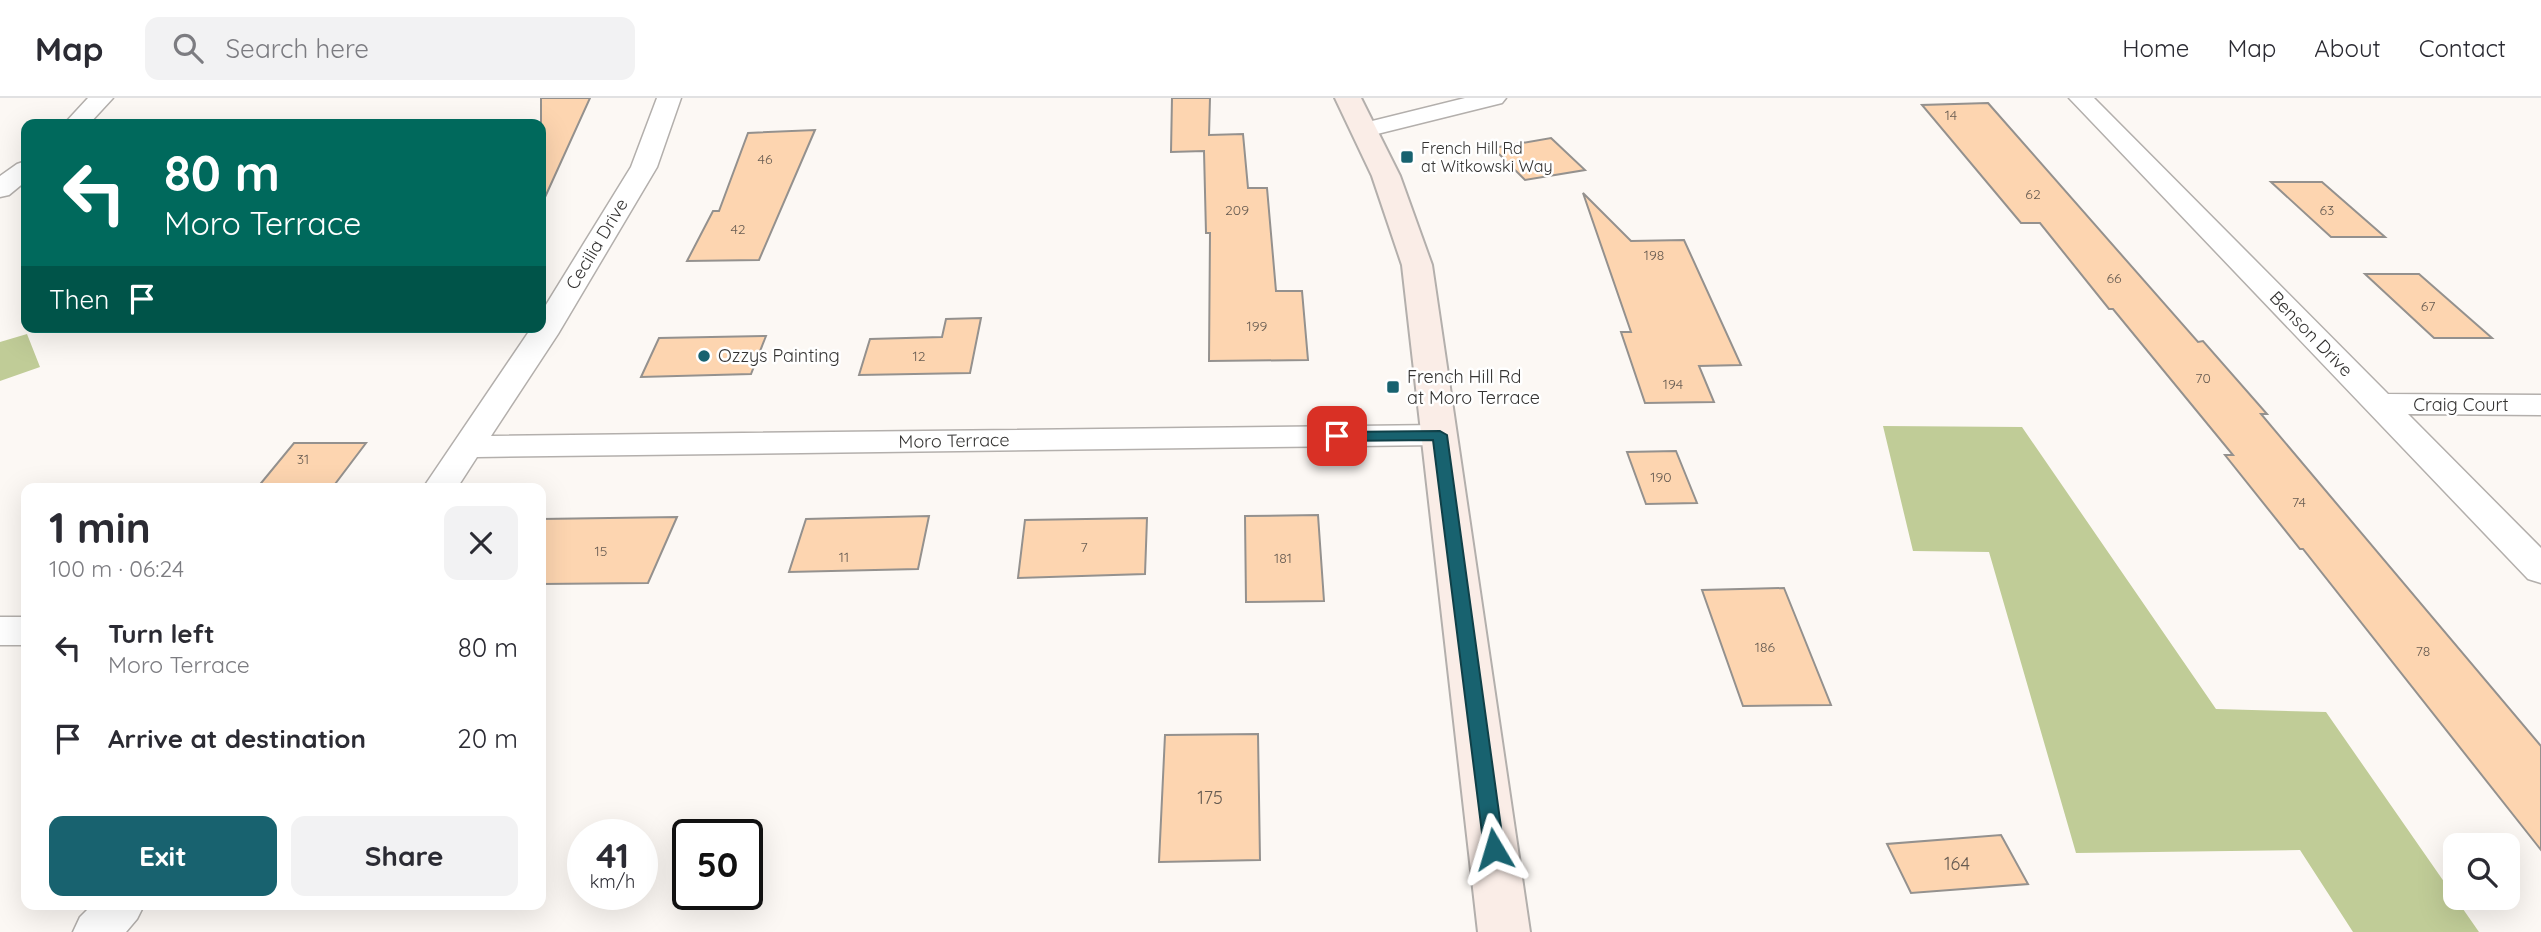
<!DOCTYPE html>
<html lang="en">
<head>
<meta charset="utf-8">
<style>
	body { margin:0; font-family:Quicksand,sans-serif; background:#f2f2f3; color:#2b2b33; height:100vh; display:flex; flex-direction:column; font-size:26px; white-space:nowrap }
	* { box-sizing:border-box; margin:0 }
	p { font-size:23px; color:#7c7c81 }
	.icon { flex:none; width:38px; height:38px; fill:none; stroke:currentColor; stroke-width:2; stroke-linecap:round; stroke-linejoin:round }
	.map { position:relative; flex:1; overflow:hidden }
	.drawer { position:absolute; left:21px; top:385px; width:525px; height:427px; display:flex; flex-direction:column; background:#fff; border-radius:14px; box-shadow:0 7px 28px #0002 }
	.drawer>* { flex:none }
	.top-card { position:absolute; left:21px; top:21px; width:525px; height:214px; border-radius:14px; box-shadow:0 7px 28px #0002; background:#00695c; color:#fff; overflow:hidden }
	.fabs { position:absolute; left:2443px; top:735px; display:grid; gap:14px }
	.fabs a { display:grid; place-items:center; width:77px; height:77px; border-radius:14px; background:#fff; box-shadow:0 7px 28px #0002; font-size:35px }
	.speed { position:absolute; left:567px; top:721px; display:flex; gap:14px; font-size:35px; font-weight:700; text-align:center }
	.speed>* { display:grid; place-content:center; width:91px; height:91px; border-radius:50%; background:#fff; box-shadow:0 7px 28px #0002; line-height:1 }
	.speed small { font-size:18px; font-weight:400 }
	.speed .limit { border:4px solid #111; border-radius:10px; background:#fff; color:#111 }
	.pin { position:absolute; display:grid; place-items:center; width:60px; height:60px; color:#fff; margin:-30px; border-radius:14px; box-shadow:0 4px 10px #0006 }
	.me { position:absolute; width:77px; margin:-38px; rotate:353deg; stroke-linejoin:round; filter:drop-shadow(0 0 5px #0008) }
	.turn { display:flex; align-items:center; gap:24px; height:147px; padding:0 28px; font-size:32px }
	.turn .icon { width:91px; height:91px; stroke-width:2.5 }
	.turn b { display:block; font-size:49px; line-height:60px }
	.then { display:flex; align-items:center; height:66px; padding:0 28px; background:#0003; gap:14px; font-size:26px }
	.round { display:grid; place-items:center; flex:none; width:74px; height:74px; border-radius:14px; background:#f2f2f3 }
	.headline { display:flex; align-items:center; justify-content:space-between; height:119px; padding:0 28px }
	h1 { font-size:42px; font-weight:700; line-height:52px }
	.primary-button { display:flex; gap:14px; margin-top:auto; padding:14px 28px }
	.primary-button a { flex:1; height:80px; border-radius:14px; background:#18626f; color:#fff; font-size:28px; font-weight:700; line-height:80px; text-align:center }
	.primary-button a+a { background:#f2f2f3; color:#2b2b33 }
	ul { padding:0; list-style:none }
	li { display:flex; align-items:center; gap:21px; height:91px; padding:0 28px }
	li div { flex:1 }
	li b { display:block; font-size:26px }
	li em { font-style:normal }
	header { display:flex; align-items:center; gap:42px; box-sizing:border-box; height:98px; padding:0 35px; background:#fff; border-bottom:2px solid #e1e1e2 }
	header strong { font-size:33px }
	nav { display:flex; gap:38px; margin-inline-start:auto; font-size:24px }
	.search { width:490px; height:63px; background:#f2f2f3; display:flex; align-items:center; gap:18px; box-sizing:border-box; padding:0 24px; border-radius:14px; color:#7c7c81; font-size:26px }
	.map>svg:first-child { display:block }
	.green { fill:#c0cc97 }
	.building { fill:#fdd5b0; stroke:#94918e; stroke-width:2 }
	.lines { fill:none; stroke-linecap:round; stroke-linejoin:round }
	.street-casing { stroke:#b3afac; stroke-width:3 }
	.secondary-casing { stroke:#b3afac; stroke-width:4 }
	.street { fill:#fff; fill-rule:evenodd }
	.secondary { fill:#faede7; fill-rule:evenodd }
	.route { fill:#18626f; stroke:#104048; stroke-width:2 }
	.poi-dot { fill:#18626f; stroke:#fff; stroke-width:2.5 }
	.labels { text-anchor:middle; stroke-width:5; stroke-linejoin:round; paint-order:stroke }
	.number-label { font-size:14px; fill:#675c52 }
	.far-poi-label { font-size:16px; fill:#353433; stroke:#fff; text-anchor:start }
	.street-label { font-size:18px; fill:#353433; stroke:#fff }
	.poi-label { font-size:18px; fill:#353433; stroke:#fff; text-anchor:start }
	.near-number-label { font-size:18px; fill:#675c52 }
</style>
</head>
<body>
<header>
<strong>Map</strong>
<div class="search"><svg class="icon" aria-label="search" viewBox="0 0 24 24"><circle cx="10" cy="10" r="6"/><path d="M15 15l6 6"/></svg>Search here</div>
<nav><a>Home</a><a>Map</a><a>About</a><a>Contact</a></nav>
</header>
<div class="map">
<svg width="2541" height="834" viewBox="0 0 2541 834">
	<rect width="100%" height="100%" fill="#fcf8f4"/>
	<path class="green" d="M27,236l13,33 -40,14v-39z
		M1883,328l139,1 194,282 110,3 153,220h-126l-53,-82 -224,3 -87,-301 -76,-1z"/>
	<path class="building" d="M541,0h49l-49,108z
		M1172,0h38l-1,37 34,-1 5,54h19l9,103h26l6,69 -99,1 1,-128h-4l-2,-82 -33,1z
		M1988,5l210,239 5,-1 64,73h-6l280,332v104l-238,-301h-3l-75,-94h8l-120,-146h-4l-69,-86h-19l-99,-118z
		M815,32l-56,130 -72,1 26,-50h6l29,-78z
		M1551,40l34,32 -60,10 -32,-32z
		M2271,84h51l63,55h-54z
		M1583,95l48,48 53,-1 57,125 -42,1 15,36 -69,1 -24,-71h10z
		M2365,176h54l73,64h-58z
		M981,220l-11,55 -111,2 11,-36 72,-2 4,-18z
		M766,238l-15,38 -110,3 18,-39z
		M294,345h72l-34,45h-75z
		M1676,353l21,52 -51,1 -19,-52z
		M1318,417l6,86 -78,1 -1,-86z
		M929,418l-11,53 -129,3 17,-53z
		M677,419l-29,66 -107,1v-65z
		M1147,420l-2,56 -127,4 7,-58z
		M1784,490l47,117 -88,1 -41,-116z
		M1258,636l2,126 -101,2 6,-127z
		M2001,737l27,49 -117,9 -24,-49z"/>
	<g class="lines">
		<g class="street-casing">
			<path id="street" d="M88,0h25l-24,26h-25z
				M657,0h24l-24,69 -99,167 -67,102 949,-11 12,3 4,7 -4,7 -12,3 -963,12 -20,31h-34l109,-161h9v-14l90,-146z
				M1465,0h41l-4,5 -137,34 -9,-2 -3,-5 3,-5z
				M2069,0h25l294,296 153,1v20l-133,-1 133,134v35l-13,-4z
				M26,63v20l-17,14 -9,2v-21l17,-12z
				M0,519h26v28h-26z
				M92,807h52l-7,14 -11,13h-53l7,-15z"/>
		</g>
		<g class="secondary-casing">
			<path id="secondary" d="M1335,0h26l39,78 32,89 98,667h-52l-76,-667 -30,-89z"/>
		</g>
		<use href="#street" class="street"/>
		<use href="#secondary" class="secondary"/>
	</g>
	<path class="route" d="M1440,333l7,4 57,414 -3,6 -7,3 -7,-3 -3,-6 -51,-409 -96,1 -8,-5 8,-4z"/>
	<g class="poi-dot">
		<rect x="1400" y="52" width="14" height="14" rx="3.5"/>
		<circle cx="704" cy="258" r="7"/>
		<rect x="1386" y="282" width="14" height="14" rx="3.5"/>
	</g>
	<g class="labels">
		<g class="number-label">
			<text x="1951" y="22">14</text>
			<text x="765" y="66">46</text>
			<text x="2033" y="101">62</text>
			<text x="1237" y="117">209</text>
			<text x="2327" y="117">63</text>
			<text x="738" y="136">42</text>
			<text x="1654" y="162">198</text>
			<text x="2114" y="185">66</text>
			<text x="2428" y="213">67</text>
			<text x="1257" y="233">199</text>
			<text x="919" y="263">12</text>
			<text x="2203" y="285">70</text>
			<text x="1673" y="291">194</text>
			<text x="303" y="366">31</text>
			<text x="1661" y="384">190</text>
			<text x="2299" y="409">74</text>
			<text x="1084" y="454">7</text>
			<text x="601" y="458">15</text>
			<text x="844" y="464">11</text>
			<text x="1283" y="465">181</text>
			<text x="1765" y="554">186</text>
			<text x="2423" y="558">78</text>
		</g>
		<g class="far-poi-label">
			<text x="1421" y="56">French Hill Rd<tspan x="1421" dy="18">at Witkowski Way</tspan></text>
		</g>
		<g class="street-label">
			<text transform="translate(597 146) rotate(-59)" y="6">Cecilia Drive</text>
			<text transform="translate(2311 236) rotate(46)" y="6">Benson Drive</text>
			<text x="2461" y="313">Craig Court</text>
			<text transform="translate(954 343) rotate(-1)" y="6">Moro Terrace</text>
		</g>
		<g class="poi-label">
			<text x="718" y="264">Ozzys Painting</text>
			<text x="1407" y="285">French Hill Rd<tspan x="1407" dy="21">at Moro Terrace</tspan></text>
		</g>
		<g class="near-number-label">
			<text x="1210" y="706">175</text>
			<text x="1957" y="772">164</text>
		</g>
	</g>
</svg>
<div class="fabs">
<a><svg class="icon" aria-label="search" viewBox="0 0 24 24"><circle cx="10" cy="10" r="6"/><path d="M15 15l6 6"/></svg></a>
</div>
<div class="speed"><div>41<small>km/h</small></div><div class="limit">50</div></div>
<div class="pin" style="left:1337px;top:338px;background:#d93025"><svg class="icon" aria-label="arrive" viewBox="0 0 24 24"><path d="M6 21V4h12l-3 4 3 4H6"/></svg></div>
<svg class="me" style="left:1494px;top:751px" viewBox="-20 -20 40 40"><path d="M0-17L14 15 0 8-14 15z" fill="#18626f" stroke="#fff" stroke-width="4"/></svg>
<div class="top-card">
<div class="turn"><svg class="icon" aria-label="left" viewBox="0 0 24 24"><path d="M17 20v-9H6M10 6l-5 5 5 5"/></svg><div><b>80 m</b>Moro Terrace</div></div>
<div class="then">Then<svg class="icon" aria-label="arrive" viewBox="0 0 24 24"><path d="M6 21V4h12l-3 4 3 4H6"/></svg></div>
</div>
<section class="drawer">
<div class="headline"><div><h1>1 min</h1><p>100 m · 06:24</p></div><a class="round"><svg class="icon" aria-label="close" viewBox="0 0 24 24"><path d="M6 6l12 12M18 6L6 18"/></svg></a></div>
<ul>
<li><svg class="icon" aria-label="left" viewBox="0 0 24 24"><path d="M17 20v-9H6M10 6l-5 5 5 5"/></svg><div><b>Turn left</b><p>Moro Terrace</p></div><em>80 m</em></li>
<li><svg class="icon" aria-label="arrive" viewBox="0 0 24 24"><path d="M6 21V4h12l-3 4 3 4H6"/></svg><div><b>Arrive at destination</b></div><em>20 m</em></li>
</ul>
<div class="primary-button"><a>Exit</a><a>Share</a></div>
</section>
</div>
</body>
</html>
